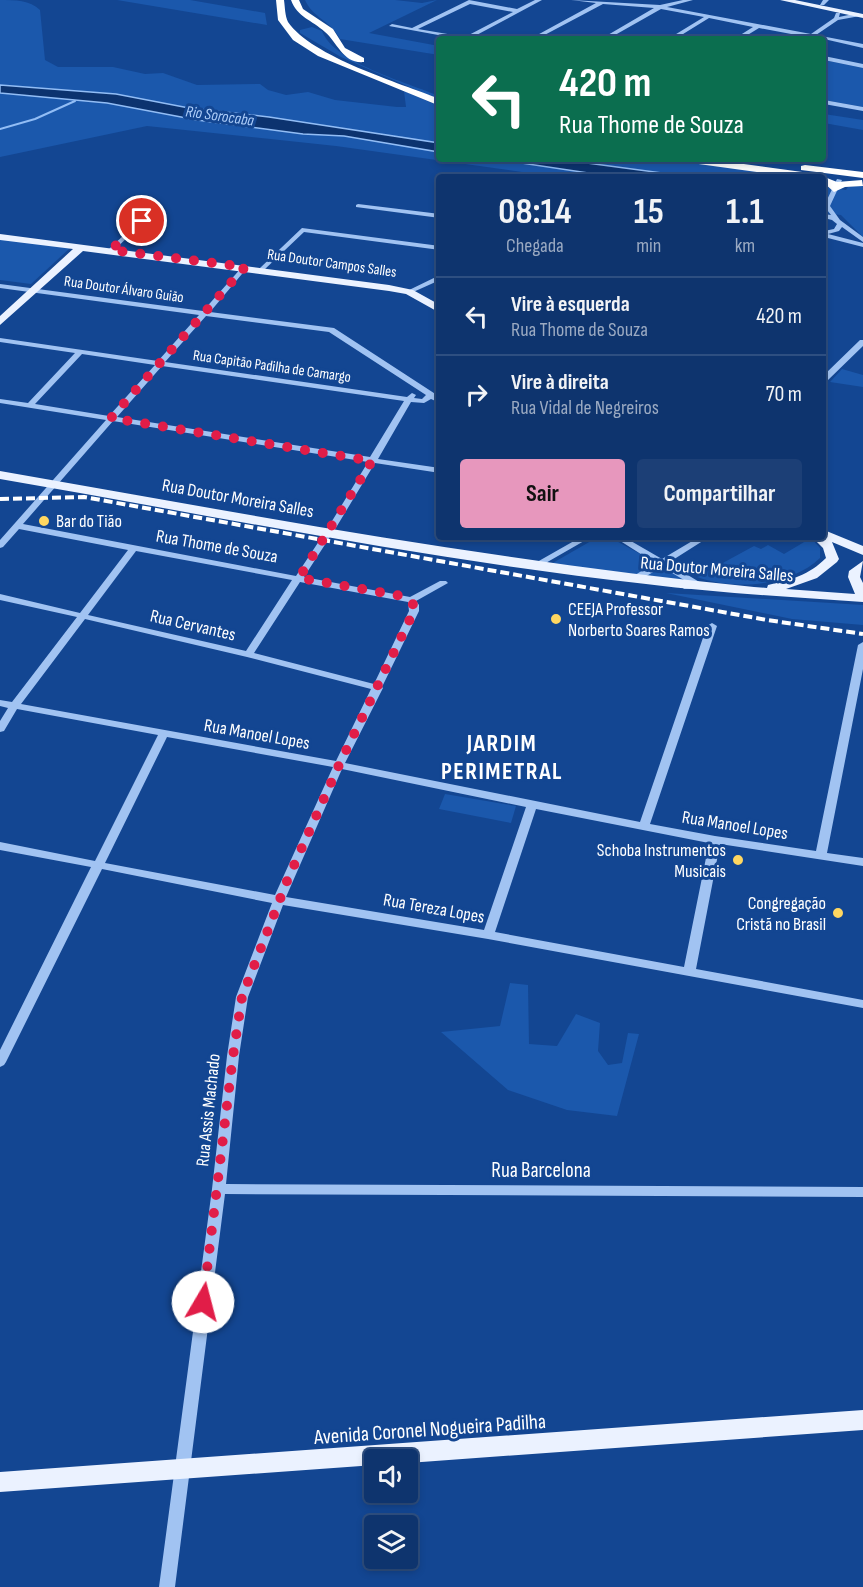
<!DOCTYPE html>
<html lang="pt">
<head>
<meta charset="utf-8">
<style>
	body { margin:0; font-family:"Sofia Sans Condensed",sans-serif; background:#1c3f76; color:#f1f3f6; height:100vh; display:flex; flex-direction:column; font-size:22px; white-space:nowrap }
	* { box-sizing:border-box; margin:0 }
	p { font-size:20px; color:#9baac2 }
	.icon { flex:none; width:33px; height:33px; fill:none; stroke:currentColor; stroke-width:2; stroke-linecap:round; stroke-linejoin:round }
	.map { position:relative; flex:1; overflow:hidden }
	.details { position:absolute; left:436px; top:174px; width:390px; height:366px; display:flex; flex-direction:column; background:#0e346e; border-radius:6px; box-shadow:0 3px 9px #0003,0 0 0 2px #2e4f81 }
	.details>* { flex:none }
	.hud { position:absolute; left:436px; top:36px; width:390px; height:126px; border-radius:6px; box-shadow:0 3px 9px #0003,0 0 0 2px #2e4f81; background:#0b6e4f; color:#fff; overflow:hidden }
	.fabs { position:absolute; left:364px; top:1449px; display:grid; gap:12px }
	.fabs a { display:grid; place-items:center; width:54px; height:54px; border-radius:6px; background:#0e346e; box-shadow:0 3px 9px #0003,0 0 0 2px #2e4f81; font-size:30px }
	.pin { position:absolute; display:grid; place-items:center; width:51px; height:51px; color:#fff; margin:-26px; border:3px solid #fff; border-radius:50%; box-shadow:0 2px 6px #0007 }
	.me { position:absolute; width:66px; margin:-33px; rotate:8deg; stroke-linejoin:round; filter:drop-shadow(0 0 4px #0008) }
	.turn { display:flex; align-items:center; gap:21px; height:126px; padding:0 24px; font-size:27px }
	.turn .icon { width:78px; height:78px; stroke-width:2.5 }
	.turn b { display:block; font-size:42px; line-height:51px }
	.eta { display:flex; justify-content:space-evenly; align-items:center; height:102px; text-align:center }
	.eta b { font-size:36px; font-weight:700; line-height:42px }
	.cta { display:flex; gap:12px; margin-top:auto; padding:12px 24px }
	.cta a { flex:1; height:69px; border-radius:6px; background:#e797bd; color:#111; font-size:24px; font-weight:700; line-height:69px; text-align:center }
	.cta a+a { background:#1c3f76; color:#f1f3f6 }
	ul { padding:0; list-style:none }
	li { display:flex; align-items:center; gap:18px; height:78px; padding:0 24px; border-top:2px solid #2e4f81 }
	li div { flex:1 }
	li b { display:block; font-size:22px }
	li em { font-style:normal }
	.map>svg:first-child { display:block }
	.green { fill:#1b58ac }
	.water { fill:#0c336f; stroke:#92bdf5; stroke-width:1.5 }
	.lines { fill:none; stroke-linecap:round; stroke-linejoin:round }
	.stream { stroke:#92bdf5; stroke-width:2 }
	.minor { fill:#a1c3f2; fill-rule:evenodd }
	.major { fill:#ebf2ff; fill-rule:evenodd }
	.highway { fill:#fff; fill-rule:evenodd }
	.rail { stroke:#fff; stroke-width:4; stroke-dasharray:9 4; stroke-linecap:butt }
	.route { stroke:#e11d48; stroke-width:10; stroke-dasharray:0 18 }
	.poi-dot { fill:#ffd761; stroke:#134692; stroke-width:2 }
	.labels { text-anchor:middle; stroke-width:6; stroke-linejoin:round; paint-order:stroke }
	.far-street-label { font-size:15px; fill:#fff; stroke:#134692 }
	.far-water-label { font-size:16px; font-style:italic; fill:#adcdf9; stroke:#134692 }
	.street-label { font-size:18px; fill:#fff; stroke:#134692 }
	.poi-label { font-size:18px; fill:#fff; stroke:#134692; text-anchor:start }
	.near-street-label { font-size:21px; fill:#fff; stroke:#134692 }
	.district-label { font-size:24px; font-weight:bold; letter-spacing:1.5px; fill:#fff; stroke:#134692 }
</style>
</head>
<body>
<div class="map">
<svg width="863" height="1587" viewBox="0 0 863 1587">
	<rect width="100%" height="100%" fill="#134692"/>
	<path class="green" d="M0,0c15,0 30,0 40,10l5,50 13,7h55l32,7 18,-1 34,12 63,-1 8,6 18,5 22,-3 27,8 62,7h9l-2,-16 35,15 1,53h224l138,18h-244l-222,-31 -189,-20 -147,31z
		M117,0h73l75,13 2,12z
		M305,0h90l27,3 15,-3 -68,33 70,13v9l-99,-16c-8,-17 -28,-22 -35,-39z
		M312,27l10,4c12,32 87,52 117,65v4l-98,-43 -41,-24v-3z
		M824,60l39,8v39l-39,-7z
		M824,114l39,6v10l-39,-7z
		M824,182l1,5 21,3 2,-3 15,-2v52l-22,-22 -17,-2z
		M0,239l70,9 -39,36 -31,-4z
		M842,369l21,6v12l-33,-5z
		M598,537h11l81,44 -139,-17z
		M811,538l9,10v10c-29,28 -85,33 -123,19l57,-31 7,3 7,-4 16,9z
		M666,593l197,12v20l-71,-6z
		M445,794l71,12 -5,17 -72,-14z
		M510,983l18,2 1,59 28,2 19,-32 24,9 -2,28 10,14 14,-2 6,-30 11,1 -22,82 -50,-6 -59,-20 -67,-58 59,-6z"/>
	<path class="water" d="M0,85l116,9 73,14 80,9 170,26v9l-95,-16 -41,-2 -106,-14 -90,-17 -107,-10z
		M494,159h63l135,18h-77z"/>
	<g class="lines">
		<path class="stream" d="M0,129l35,-10 40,-18"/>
		<path class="minor" d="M469,0l48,9 18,-9h7l-71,38 2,1h-13l-71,-13 3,-2 20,4zM470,4l43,8 -48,25 -47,-8z
			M571,0l89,5 23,-5h10l-26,7 144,27 23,-16 2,-5h4l-1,4 19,-4 2,3 -22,4 -22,15 47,9v4l-39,-9h-17v-2l-48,-9 -18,11h-7l19,-12 -44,-9 -34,21h-7l36,-22 -43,-8 -53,30h-7l53,-31 -51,-4 -66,35h-7l66,-36z
			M823,0h6l-5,5h-4z
			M824,56l39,8v4l-39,-8z
			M824,100l39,7v4l-39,-7z
			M837,179l5,1 -12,26 10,14 23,17v5l-21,-15 -3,4 -11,3 35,9v4l-39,-10v-6l10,-2 3,-5 -5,-4 -8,-2v-4l7,1 -7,-9z
			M358,204l82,10v4l-84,-11v-2z
			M140,220l5,1 -32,30h-4v-2z
			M302,228l138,18v4l-136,-18 -40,38h-4v-2z
			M245,265l2,1v2l-37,44 124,16 106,69v6l-9,-4 -7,4 -13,-1 -33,57 62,9v5l-65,-10 -38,63 -33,51 106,20 30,-16h6l2,2 -32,18 3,4v6l-37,76 1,1 -38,75 295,59 67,-196 5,-3 5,3 -67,198 65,12 101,15 42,-206 5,-3v27l-36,184 36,5v8l-143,-22 -24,125 167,31v8l-375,-69 -205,-34 -35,92 -9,59 -13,128 637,3v10l-638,-3 -50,393h-16l53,-398 15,-133 9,-59 36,-94 -170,-34 -96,193 -2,3 -4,2v-17l91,-183 -91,-17v-8l95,19 63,-126 -141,-26 -13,22 -4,1v-11l8,-13 -8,-2v-6l12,2 65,-85 -77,-17v-6l80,19 48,-63 -109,-21 -16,18 -3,1v-8l106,-120 -106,-17v-4l28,4 47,-50 -75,-11v-4l158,23 41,-46 -199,-27v-4l203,27 40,-45zM206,316l123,16 97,63 -4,4 -8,-1 2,-3 -4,-2 -5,4 -242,-35zM82,354l73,11 -46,51 -74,-12zM162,366l242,35 -34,56 -253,-40zM113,421l255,41 -39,64 -33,50 -273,-52zM136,551l156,29 -46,71 -158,-36zM300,582l108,20 1,9 -35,73 -120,-31zM85,619l162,38 124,32 -35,72 -315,-57zM167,737l166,30 -58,128 -170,-32zM342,769l184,38 -42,123 -198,-33zM536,809l173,34 -25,124 -189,-35z
			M440,275v5l-29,13 -6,-1z
			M860,340h3v6l-36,35h-3v-6z
			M581,537h10l-54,31h-6l-1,-2z
			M614,537h10l38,22 37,-22h10l-41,26 33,20 -11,6h-6l-2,-2 7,-4 -27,-16 -26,15h-6l-2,-2 2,-2 25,-15z"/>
		<path class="major" d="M780,0h15l68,14v4z
			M0,234l389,51 24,5 27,15v8l-34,-19 -17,-3 -306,-40 -83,74v-9l73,-67 -73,-9z
			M0,471c251,44 500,91 754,116l13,1 1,-3c23,-5 41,-10 58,-27l-3,-10 -11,-11h12v-7l39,16v9l-31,-13 7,17 -2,3 -20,16 -31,11 69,5 -7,-17 1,-6 14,-10 -3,16 3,6v19c-73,-5 -145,-9 -217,-18 -217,-24 -431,-68 -646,-105z
			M863,1410v20l-455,33v-3h-33v5l-375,27v-20z"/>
		<path class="highway" d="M276,0h8c1,7 1,16 4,22 24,35 112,61 152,77v7l-122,-50 -25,-16 -15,-20z
			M291,0h8l4,9 30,20 12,19 19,10v4c-21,2 -26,-19 -39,-30 -13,-12 -28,-15 -34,-32z
			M679,159h28l110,15 20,8 25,-2 1,6 -18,1 -11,5 -10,-9v-6h-31l-109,-15z
			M805,165l58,7v6l-62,-8v-4z"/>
		<path class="rail" d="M0,499l84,-2 683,123 96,14"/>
	</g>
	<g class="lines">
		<path class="route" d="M142,221l-31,29 134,17 -134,151 261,43 -73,117 103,18 12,9v6l-75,154 -52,116 -45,116 -9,59 -30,246"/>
	</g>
	<g class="poi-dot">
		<circle cx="44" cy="521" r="6"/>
		<circle cx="556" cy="619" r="6"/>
		<circle cx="738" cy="860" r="6"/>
		<circle cx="838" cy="913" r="6"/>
	</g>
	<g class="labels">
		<g class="far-street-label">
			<text transform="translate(332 263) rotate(8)" y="5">Rua Doutor Campos Salles</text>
			<text transform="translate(124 289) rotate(8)" y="5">Rua Doutor Álvaro Guião</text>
			<text transform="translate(272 366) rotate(8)" y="5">Rua Capitão Padilha de Camargo</text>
		</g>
		<g class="far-water-label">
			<text transform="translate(220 115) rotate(8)" y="6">Rio Sorocaba</text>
		</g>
		<g class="street-label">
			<text transform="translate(238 498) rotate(10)" y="6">Rua Doutor Moreira Salles</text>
			<text transform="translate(217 546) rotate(10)" y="6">Rua Thome de Souza</text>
			<text transform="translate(717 569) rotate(5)" y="6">Rua Doutor Moreira Salles</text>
			<text transform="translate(193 625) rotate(13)" y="6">Rua Cervantes</text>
			<text transform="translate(257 734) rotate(10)" y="6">Rua Manoel Lopes</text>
			<text transform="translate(735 825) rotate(9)" y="6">Rua Manoel Lopes</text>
			<text transform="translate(434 908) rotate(10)" y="6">Rua Tereza Lopes</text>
			<text transform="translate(208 1110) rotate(-84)" y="6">Rua Assis Machado</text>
		</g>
		<g class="poi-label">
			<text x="56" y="527">Bar do Tião</text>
			<text x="568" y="615">CEEJA Professor<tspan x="568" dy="21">Norberto Soares Ramos</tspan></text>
			<text x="726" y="856" text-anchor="end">Schoba Instrumentos<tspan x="726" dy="21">Musicais</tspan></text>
			<text x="826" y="909" text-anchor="end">Congregação<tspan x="826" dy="21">Cristã no Brasil</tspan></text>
		</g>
		<g class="near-street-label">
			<text x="541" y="1177">Rua Barcelona</text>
			<text transform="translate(430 1429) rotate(-4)" y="7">Avenida Coronel Nogueira Padilha</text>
		</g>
		<g class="district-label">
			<text x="502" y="751">JARDIM<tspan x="502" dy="28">PERIMETRAL</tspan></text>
		</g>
	</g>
</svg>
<div class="fabs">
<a><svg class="icon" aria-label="sound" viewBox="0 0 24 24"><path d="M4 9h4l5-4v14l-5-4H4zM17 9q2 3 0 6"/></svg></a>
<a><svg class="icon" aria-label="layers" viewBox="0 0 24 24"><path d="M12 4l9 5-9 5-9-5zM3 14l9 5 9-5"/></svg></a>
</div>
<div class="pin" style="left:142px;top:221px;background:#d93025"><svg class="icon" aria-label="arrive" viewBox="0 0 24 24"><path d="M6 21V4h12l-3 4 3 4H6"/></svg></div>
<svg class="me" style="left:203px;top:1302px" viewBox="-20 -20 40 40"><circle r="19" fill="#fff"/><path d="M0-13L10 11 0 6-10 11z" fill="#e11d48"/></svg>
<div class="hud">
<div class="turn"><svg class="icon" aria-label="left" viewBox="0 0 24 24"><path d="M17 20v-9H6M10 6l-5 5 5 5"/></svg><div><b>420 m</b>Rua Thome de Souza</div></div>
</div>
<section class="details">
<div class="eta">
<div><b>08:14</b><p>Chegada</p></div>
<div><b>15</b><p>min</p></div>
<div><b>1.1</b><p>km</p></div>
</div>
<ul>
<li><svg class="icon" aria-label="left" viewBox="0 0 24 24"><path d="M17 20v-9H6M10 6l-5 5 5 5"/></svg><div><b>Vire à esquerda</b><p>Rua Thome de Souza</p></div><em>420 m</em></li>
<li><svg class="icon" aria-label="right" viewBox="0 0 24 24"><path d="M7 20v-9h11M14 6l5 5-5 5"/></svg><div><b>Vire à direita</b><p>Rua Vidal de Negreiros</p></div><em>70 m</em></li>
</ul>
<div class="cta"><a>Sair</a><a>Compartilhar</a></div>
</section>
</div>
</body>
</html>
